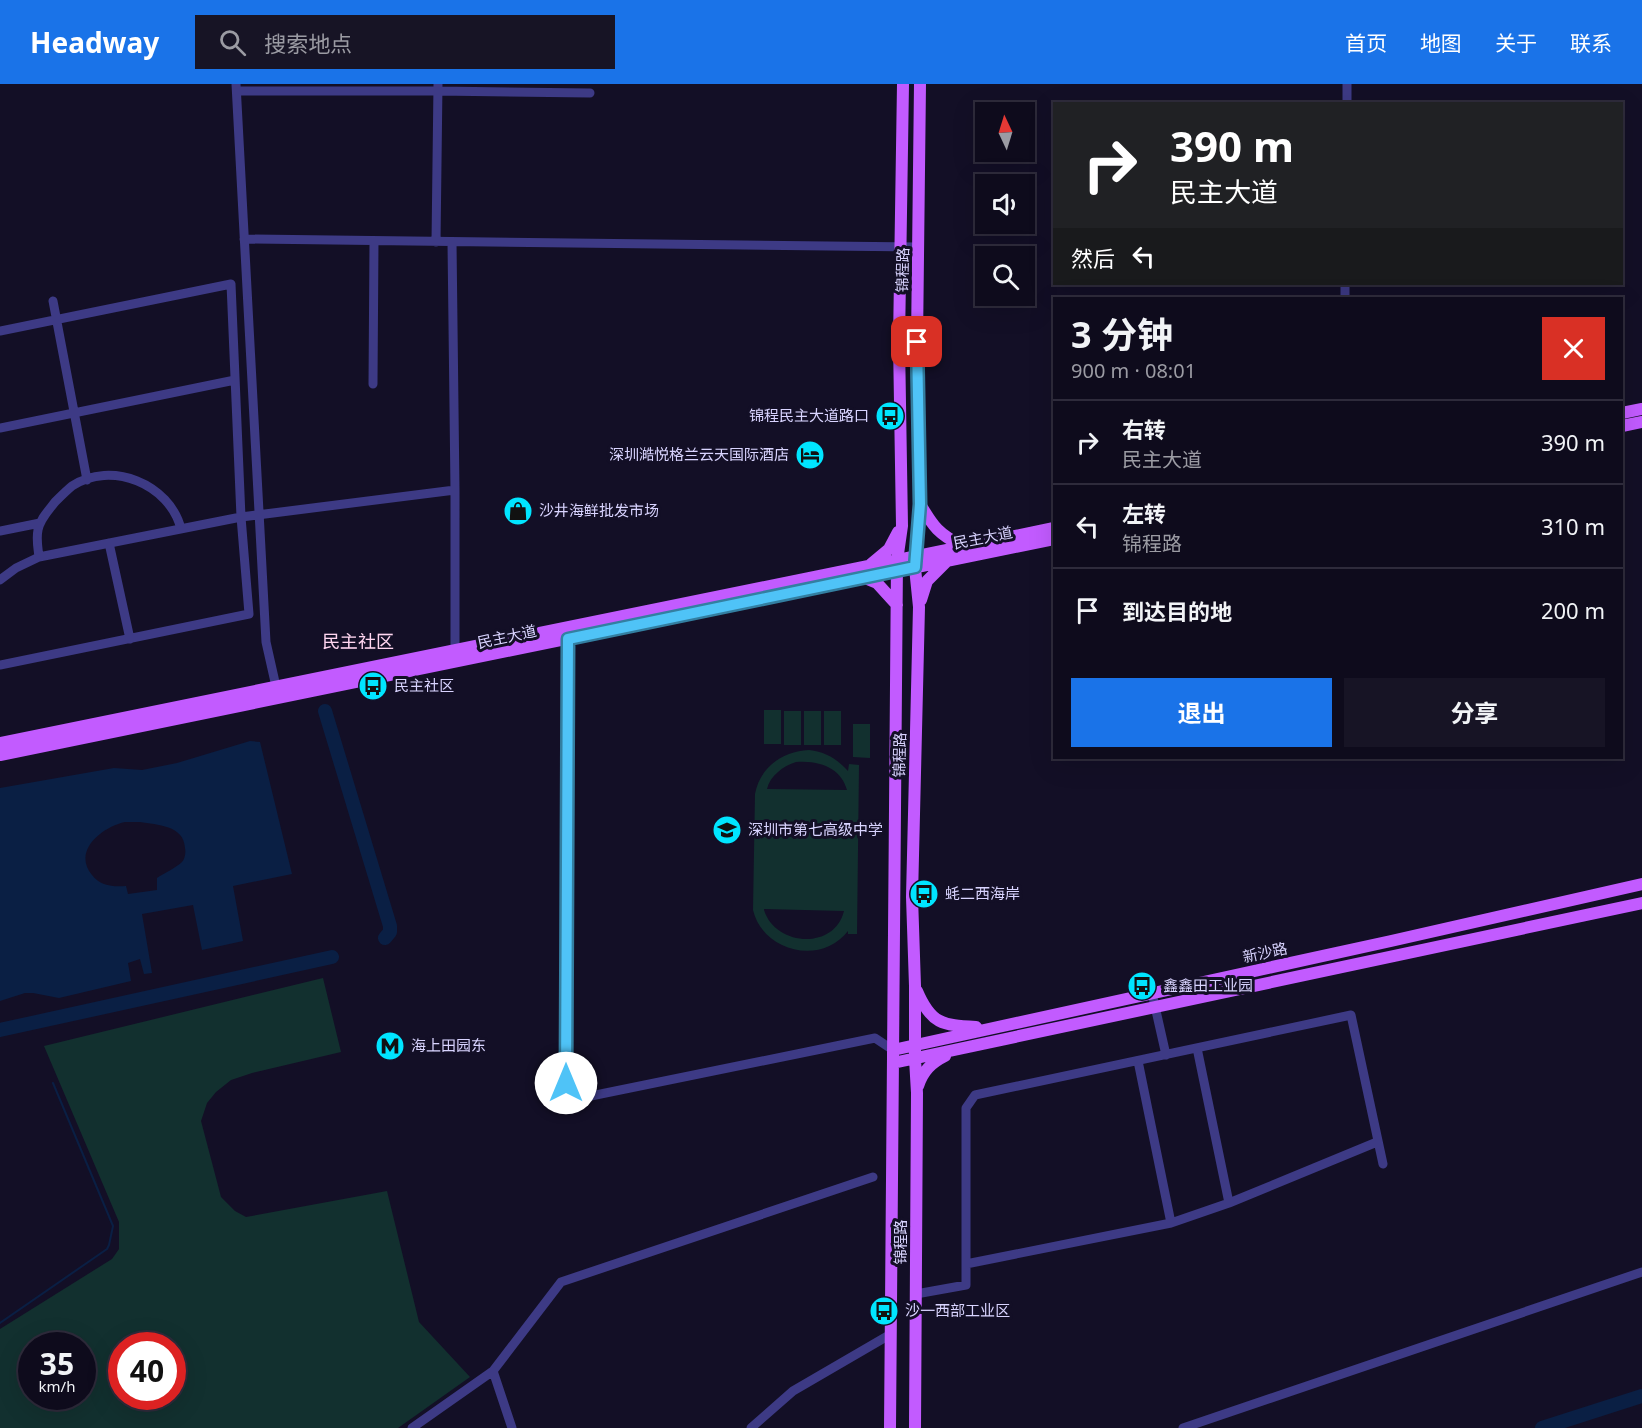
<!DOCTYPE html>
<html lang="zh">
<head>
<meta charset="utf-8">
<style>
	body { margin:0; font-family:"Noto Sans","Noto Sans SC",sans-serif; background:#171425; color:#f1f3f6; height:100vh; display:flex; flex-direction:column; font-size:22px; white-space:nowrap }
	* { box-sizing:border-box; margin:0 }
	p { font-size:20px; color:#9b9ba3 }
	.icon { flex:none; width:33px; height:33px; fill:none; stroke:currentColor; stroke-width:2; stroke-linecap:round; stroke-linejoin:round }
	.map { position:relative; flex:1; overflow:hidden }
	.panel { position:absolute; left:1053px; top:213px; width:570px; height:462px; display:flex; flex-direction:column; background:#0e0b1c; border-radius:0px; box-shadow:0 6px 24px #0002,0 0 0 2px #2e2b3b }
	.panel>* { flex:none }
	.hud { position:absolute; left:1053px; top:18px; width:570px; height:183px; border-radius:0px; box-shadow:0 6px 24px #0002,0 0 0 2px #2e2b3b; background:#202124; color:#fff; overflow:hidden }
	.needle { width:39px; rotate:356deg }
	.controls { position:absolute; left:975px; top:18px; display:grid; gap:12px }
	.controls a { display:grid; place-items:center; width:60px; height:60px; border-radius:0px; background:#0e0b1c; box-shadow:0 6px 24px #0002,0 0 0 2px #2e2b3b; font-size:30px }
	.speed { position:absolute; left:18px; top:1248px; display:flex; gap:12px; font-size:30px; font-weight:700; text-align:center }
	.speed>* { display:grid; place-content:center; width:78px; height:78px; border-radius:50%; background:#0e0b1c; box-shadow:0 6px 24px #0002,0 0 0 2px #2e2b3b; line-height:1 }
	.speed small { font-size:15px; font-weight:400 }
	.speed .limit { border:9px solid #d22; background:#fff; color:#111 }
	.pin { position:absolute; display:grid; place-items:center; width:51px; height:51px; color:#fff; margin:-26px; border-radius:12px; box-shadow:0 3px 9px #0006 }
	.me { position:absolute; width:66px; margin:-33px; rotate:0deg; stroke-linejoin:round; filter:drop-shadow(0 0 4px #0008) }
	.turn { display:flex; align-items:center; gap:21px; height:126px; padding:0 18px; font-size:27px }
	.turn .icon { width:78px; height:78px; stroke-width:2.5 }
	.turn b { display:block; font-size:42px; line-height:51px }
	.then { display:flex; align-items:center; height:57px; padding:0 18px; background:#0003; gap:12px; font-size:22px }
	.round { display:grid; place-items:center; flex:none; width:63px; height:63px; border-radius:0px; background:#171425 }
	.summary { display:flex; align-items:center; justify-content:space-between; height:102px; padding:0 18px }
	h1 { font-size:36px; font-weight:700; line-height:45px }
	.cta { display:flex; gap:12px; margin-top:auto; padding:12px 18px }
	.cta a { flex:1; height:69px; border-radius:0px; background:#1a73e8; color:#fff; font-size:24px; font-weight:700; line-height:69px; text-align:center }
	.cta a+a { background:#171425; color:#f1f3f6 }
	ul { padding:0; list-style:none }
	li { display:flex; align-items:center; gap:18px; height:84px; padding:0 18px; border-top:2px solid #2e2b3b }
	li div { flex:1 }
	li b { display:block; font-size:22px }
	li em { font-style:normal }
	header { display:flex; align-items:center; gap:36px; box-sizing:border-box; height:84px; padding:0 30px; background:#1a73e8; color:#fff }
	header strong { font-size:28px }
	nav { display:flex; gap:33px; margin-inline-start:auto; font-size:21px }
	.search { width:420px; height:54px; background:#171425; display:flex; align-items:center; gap:15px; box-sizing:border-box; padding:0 21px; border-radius:0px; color:#9b9ba3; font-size:22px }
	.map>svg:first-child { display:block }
	.green { fill:#12302f; fill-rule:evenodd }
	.water { fill:#0a1f44; fill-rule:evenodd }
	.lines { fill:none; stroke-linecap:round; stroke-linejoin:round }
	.stream { stroke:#0a1f44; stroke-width:2 }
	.river { stroke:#0a1f44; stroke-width:14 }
	.minor { stroke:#3d3a85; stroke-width:9 }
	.major { stroke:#c25bff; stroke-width:12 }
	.route-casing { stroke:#337fa1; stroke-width:15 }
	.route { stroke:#4fc3f7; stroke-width:10 }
	.labels { text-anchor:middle; stroke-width:6; stroke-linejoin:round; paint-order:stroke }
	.street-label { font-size:15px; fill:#d9d4ff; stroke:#130f26 }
	.poi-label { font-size:15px; fill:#d9d4ff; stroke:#130f26; text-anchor:start }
	.quarter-label { font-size:18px; fill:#ffd6f0; stroke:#130f26 }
</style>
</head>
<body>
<header>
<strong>Headway</strong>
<div class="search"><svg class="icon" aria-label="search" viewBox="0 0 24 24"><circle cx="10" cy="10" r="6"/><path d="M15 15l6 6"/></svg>搜索地点</div>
<nav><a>首页</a><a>地图</a><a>关于</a><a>联系</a></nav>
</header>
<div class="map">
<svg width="1642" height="1344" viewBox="0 0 1642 1344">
	<rect width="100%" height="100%" fill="#130f26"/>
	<path class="green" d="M764,626h17v34h-17z
		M784,627h17v34h-17z
		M804,627h17v34h-17z
		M824,627h17v34h-17z
		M853,640h17v34l-17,-1z
		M809,666c17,2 28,9 39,21l1,-7 10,1 -2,169h-9v-3c-27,35 -85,21 -95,-21l2,-116c5,-27 28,-43 54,-44zM796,678c21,-2 45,5 51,28l-80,-1c3,-13 16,-23 29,-27zM764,826v-1l80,2c-10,40 -69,35 -80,-1z
		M323,894l18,74 -89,21 -21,7 -15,12 -9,11 -6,18 20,76 14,14 11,6 141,-26 32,131 51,55 -72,51h-398v-99l112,-70 7,-10v-27l-75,-176zM32,1262h50v50h-50zM122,1262h50v50h-50z"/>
	<path class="water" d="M250,657l10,1 32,132 -59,12 10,55 -41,9 -9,-45 -51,9 10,59 -8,1 -4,-15 -12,4 3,18 -72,17 -26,-5h-8l-25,8v-213l114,-20 28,2 35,-7zM140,738c17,3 44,3 45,26 1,4 0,11 -3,14 -5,5 -19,12 -25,16v12l-29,4 -2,-8c-13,1 -26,0 -34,-11 -20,-24 10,-48 33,-53 5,0 10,0 15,0z"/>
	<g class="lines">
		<path class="stream" d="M0,1239l107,-74 2,-4 4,-19 -60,-143"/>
		<path class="river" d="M325,627l65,215v6l-5,6
			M0,946l332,-73
			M1542,1344l100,-32"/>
		<path class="minor" d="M236,0l30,558 11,49
			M237,7h201l152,2
			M1347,20v-20
			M244,155l674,8
			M436,158l2,-158
			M452,158l3,248v160
			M1345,214v-14
			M53,217l34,179
			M0,247l231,-47 10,233 8,97 -249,51
			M373,300l1,-143
			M0,344l235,-48
			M0,447l40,-8
			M109,459l21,96
			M39,473c-1,-9 -3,-18 -1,-27 2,-11 11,-20 17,-28 5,-5 11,-11 17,-16 39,-26 98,-2 109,43
			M0,496l16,-12 23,-11 202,-40 214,-27
			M568,551l-2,448 20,14 289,-59 18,12
			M1152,909l14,62
			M1197,964l32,155
			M1138,977l33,162
			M966,1180l205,-41 58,-20 148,-61
			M916,1210l50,-9v-177l9,-13 376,-80 32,149
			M412,1344l81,-57
			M512,1344l-19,-57 68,-89 312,-105
			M751,1344l42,-37 98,-57
			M1183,1344l459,-156"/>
		<path class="major" d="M1622,329l20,-4
			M1622,342l20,-4
			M920,420c14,24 18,29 43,43
			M871,480l18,-15 9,-17
			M865,494l12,5 20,22
			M921,516l6,-19 20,-20
			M0,659l1054,-215
			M0,671l1054,-216
			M917,907c14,33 25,34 59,36
			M893,966l498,-109 251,-57
			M893,979l749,-160
			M918,1002c5,-15 13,-23 27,-30
			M890,1344l7,-867 5,-35 -3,-184 4,-258
			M915,1344l2,-335 -2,-34v-73l-3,-89 7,-290 -4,-39 5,-64 -3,-162 3,-258"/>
	</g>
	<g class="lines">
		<g class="route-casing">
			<path id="route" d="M566,999l2,-444 347,-72 5,-63 -3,-162"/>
		</g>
		<use href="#route" class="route"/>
	</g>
	<defs>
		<g id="bus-disc" transform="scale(1.5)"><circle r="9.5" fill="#00e5ff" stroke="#130f26"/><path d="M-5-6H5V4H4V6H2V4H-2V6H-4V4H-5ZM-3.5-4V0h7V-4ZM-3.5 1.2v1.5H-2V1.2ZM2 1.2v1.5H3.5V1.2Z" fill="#111"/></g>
		<g id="hotel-disc" transform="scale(1.5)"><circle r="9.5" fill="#00e5ff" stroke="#130f26"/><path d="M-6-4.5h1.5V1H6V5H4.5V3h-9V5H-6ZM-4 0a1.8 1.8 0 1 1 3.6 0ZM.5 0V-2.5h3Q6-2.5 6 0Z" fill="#111"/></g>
		<g id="shop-disc" transform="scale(1.5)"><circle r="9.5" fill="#00e5ff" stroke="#130f26"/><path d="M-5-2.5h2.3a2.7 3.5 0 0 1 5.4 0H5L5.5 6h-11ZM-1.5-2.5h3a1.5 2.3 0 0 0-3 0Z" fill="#111"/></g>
		<g id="school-disc" transform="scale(1.5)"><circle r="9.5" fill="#00e5ff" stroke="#130f26"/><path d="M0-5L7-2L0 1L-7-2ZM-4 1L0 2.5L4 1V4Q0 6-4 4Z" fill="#111"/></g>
		<g id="metro-disc" transform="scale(1.5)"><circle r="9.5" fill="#00e5ff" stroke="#130f26"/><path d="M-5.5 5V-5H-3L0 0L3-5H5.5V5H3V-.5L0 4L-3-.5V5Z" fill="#111"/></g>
	</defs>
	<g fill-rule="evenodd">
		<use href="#bus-disc" x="890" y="332"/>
		<use href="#hotel-disc" x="810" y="371"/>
		<use href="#shop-disc" x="518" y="427"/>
		<use href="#bus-disc" x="373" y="602"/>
		<use href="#school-disc" x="727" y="746"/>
		<use href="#bus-disc" x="924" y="810"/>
		<use href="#bus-disc" x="1142" y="902"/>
		<use href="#metro-disc" x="390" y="962"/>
		<use href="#bus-disc" x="884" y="1227"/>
	</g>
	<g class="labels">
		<g class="street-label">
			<text transform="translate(903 186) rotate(-89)" y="5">锦程路</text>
			<text transform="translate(983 454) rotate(-11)" y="5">民主大道</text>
			<text transform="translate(507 553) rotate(-12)" y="5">民主大道</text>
			<text transform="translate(900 671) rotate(-89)" y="5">锦程路</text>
			<text transform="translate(1265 869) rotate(-12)" y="5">新沙路</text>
			<text transform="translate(901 1158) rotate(-90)" y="5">锦程路</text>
		</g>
		<g class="poi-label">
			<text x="869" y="337" text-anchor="end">锦程民主大道路口</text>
			<text x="789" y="376" text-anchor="end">深圳澔悦格兰云天国际酒店</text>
			<text x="539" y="432">沙井海鲜批发市场</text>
			<text x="394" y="607">民主社区</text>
			<text x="748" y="751">深圳市第七高级中学</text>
			<text x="945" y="815">蚝二西海岸</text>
			<text x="1163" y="907">鑫鑫田工业园</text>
			<text x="411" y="967">海上田园东</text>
			<text x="905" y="1232">沙一西部工业区</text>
		</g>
		<g class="quarter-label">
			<text x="358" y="564">民主社区</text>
		</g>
	</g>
</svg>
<div class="controls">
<a><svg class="needle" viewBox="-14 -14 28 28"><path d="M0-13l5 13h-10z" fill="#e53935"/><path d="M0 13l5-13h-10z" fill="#9b9ba3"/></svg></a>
<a><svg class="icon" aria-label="sound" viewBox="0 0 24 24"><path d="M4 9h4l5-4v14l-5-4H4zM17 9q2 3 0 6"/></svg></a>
<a><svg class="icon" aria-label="search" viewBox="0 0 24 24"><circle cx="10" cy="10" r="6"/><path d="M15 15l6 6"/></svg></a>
</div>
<div class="speed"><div>35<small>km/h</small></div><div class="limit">40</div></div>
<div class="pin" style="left:917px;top:258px;background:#d93025"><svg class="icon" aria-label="arrive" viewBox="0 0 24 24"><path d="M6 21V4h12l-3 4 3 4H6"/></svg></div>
<svg class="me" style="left:566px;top:999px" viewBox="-20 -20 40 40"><circle r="19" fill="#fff"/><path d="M0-13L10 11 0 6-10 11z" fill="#4fc3f7"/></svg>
<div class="hud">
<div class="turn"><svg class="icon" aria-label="right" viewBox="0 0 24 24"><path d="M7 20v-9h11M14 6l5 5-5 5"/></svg><div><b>390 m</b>民主大道</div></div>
<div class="then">然后<svg class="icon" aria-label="left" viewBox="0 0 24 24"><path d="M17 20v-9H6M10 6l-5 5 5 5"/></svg></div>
</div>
<section class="panel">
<div class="summary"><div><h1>3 分钟</h1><p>900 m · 08:01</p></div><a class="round" style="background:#d93025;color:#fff"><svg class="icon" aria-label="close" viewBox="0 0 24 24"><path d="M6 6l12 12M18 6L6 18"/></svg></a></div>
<ul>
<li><svg class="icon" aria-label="right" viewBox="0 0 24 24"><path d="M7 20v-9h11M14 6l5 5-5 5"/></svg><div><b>右转</b><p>民主大道</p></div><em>390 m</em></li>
<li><svg class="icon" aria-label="left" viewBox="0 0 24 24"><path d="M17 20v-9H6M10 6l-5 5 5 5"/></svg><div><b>左转</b><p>锦程路</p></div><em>310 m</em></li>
<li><svg class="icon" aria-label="arrive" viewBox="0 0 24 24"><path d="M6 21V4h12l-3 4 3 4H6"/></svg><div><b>到达目的地</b></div><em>200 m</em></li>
</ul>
<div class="cta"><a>退出</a><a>分享</a></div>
</section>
</div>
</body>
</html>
